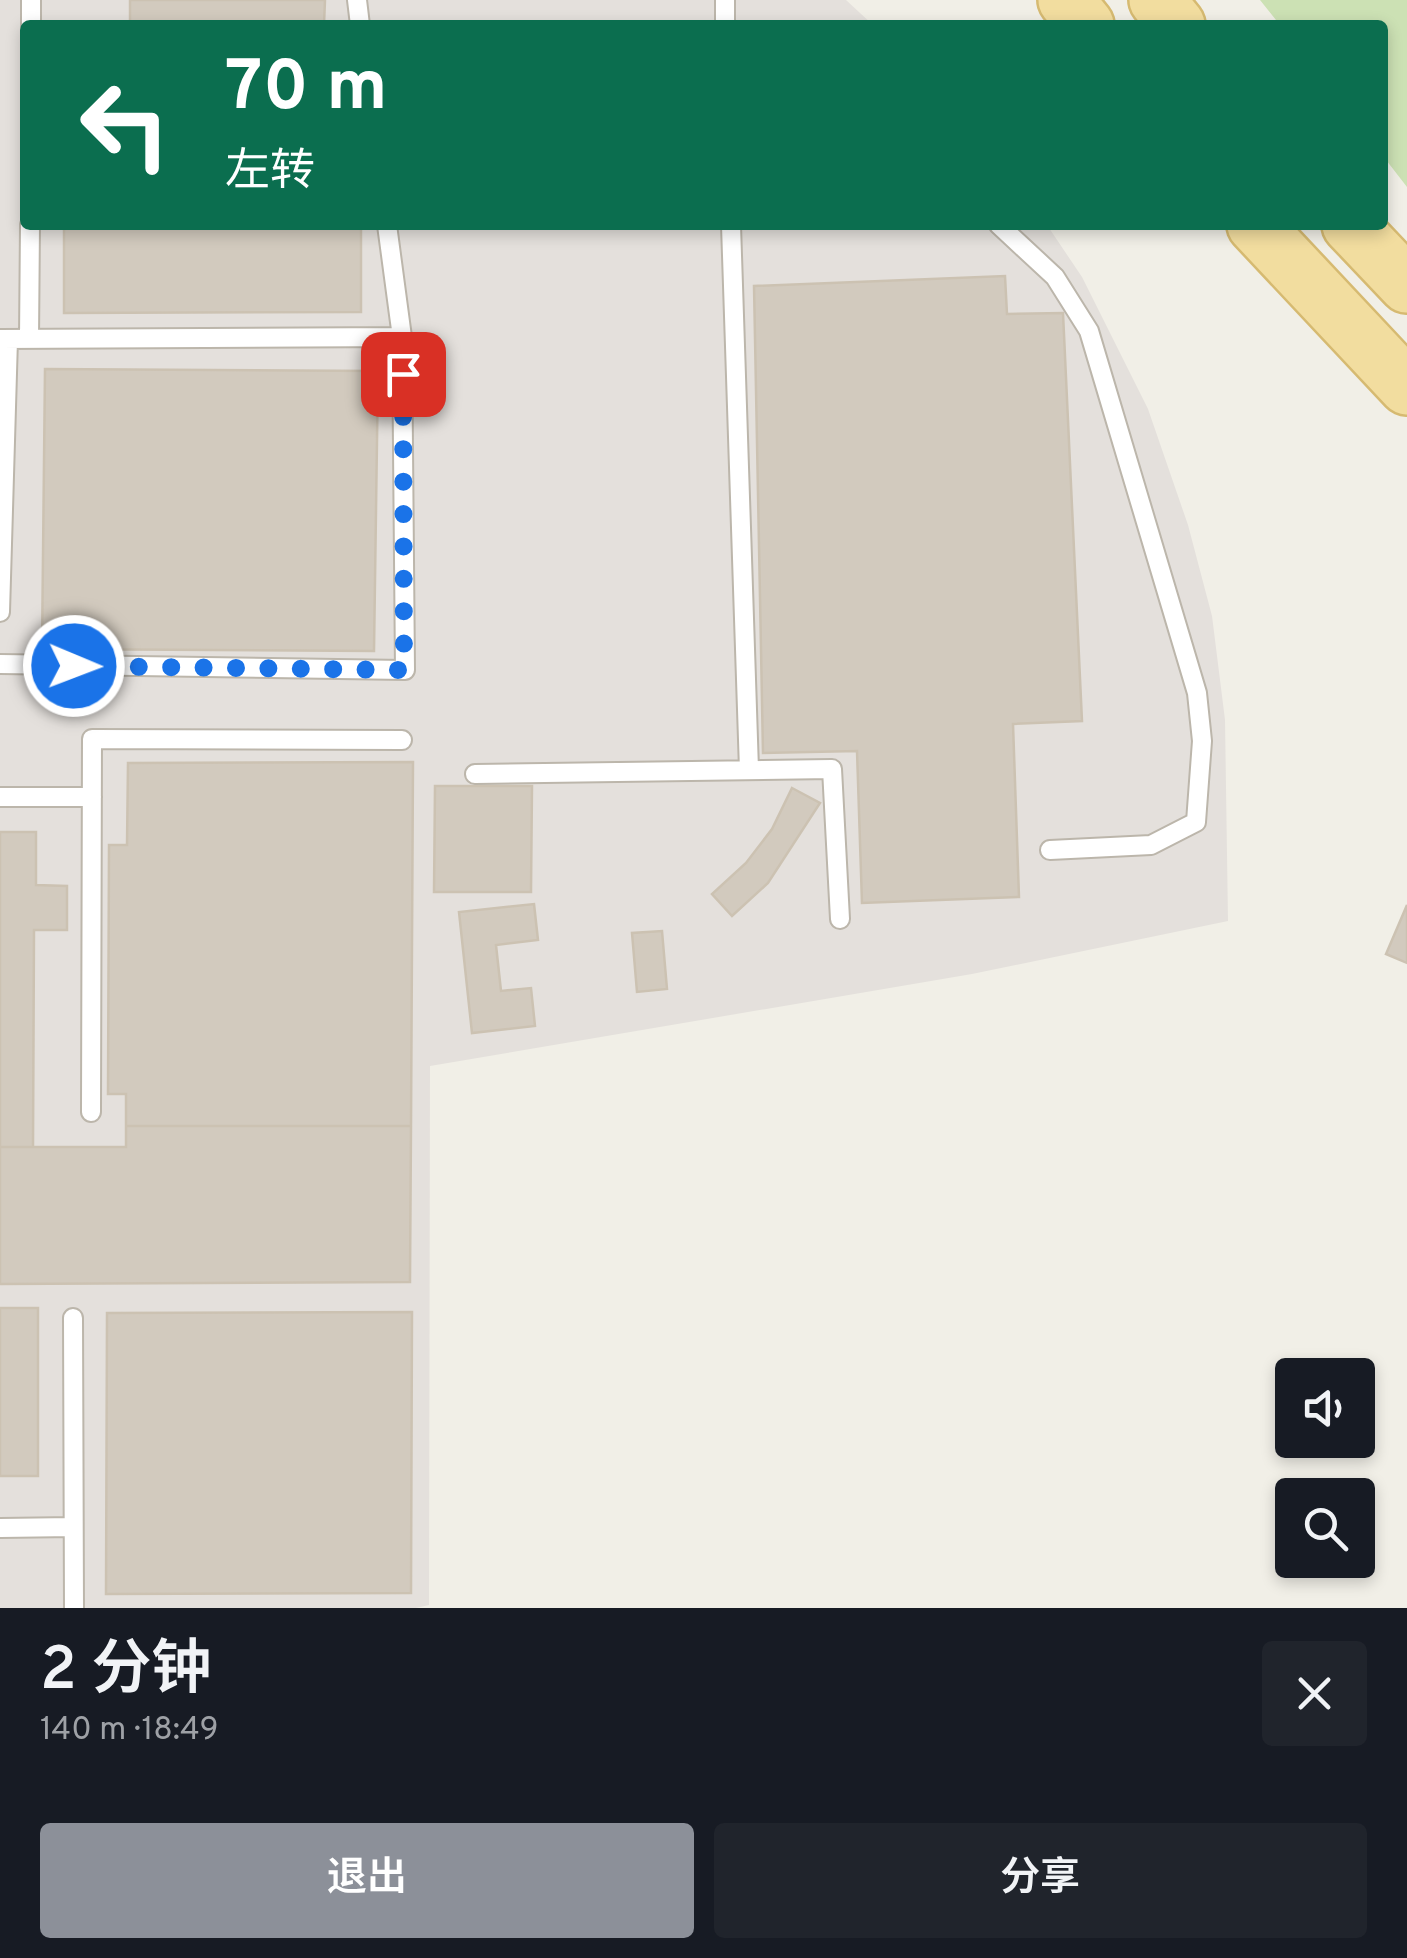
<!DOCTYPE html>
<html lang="zh">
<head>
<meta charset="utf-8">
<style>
	body { margin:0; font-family:Overpass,"Noto Sans SC",sans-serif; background:#20242c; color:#f1f3f6; height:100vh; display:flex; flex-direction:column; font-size:38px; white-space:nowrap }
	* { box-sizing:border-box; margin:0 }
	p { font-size:32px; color:#9ea1a6 }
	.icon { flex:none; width:55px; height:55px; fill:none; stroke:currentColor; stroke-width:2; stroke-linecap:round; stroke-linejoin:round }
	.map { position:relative; height:1608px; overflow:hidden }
	.panel { display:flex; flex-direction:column; background:#171b24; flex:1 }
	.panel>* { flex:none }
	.banner { position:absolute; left:20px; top:20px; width:1368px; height:210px; border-radius:10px; box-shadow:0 5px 15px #0003; background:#0b6e4f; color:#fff; overflow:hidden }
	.buttons { position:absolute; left:1275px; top:1358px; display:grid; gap:20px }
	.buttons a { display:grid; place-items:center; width:100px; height:100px; border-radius:10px; background:#171b24; box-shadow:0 5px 15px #0003; font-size:50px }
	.pin { position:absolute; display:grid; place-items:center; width:85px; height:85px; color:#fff; margin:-42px; border-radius:20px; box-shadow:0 5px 15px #0006 }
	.me { position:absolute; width:110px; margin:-55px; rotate:91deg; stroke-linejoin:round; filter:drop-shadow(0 0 8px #0008) }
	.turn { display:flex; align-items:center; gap:35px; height:210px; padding:0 40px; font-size:45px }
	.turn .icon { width:130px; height:130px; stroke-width:2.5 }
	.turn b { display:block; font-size:70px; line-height:85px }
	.round { display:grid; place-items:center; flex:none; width:105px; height:105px; border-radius:10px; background:#20242c }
	.summary { display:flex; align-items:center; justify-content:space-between; height:170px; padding:0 40px }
	h1 { font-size:60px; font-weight:600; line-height:75px }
	.button { display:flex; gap:20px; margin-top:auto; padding:20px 40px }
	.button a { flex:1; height:115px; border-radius:10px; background:#8c9099; color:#fff; font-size:40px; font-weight:600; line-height:115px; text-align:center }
	.button a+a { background:#20242c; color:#f1f3f6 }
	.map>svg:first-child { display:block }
	.industrial { fill:#e4e0dc }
	.green { fill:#cce1b4 }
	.building { fill:#d2cabe; stroke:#ccc2b2; stroke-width:2.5 }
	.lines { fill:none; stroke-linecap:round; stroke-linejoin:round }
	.service-casing { stroke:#bcb6ab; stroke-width:22 }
	.primary-casing { stroke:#d6ba71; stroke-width:60 }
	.service { stroke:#fff; stroke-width:18 }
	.primary { stroke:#f2dd9f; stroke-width:55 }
	.route { stroke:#1a73e8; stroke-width:18; stroke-dasharray:0 32.4 }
</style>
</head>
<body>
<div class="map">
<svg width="1407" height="1608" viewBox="0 0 1407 1608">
	<rect width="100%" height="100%" fill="#f1efe7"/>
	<path class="industrial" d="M0,0h846l27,25h-848v200h1022l35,52 66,132 40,116 24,91 13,104 3,201 -256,53 -542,92 -1,539 -13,3h-416z"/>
	<path class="green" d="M1260,0h147v187l-24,-31 -1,-131h-102z"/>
	<path class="building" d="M130,0h195l-1,25h-194z
		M64,225h297v87l-297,1z
		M1005,276l2,38 56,-1 19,408 -69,3 6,173 -157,6 -5,-152 -94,2 -9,-467z
		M45,369l333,2 -4,280 -332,-2z
		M413,762l-2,364h-285v-32h-18l1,-249h18l1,-82z
		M435,786h97l-1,106h-97z
		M792,788l28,15 -52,80 -36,33 -20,-22 34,-31 26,-34z
		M0,832h36v53l31,1v44h-33l-1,217h-33z
		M534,904l4,36 -42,5 5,46 30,-3 4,38 -63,7 -13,-121z
		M1407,905v58l-21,-9z
		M662,931l5,58 -30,3 -5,-59z
		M126,1126h285l-1,156 -410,2v-137h126z
		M0,1308h38v168h-38z
		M412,1312l-1,281 -305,1 1,-281z"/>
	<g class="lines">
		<g class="service-casing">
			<path id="service" d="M357,0l3,25
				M725,0v25
				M31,25v-25
				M387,225l15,112
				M731,225l18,545
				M999,225l56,52 34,54 108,362 5,48 -6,81 -45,23 -101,5
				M0,339l402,-2 3,333 -405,-6
				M29,339l1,-114
				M0,612l8,-273
				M475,774l357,-5 8,150
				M0,797h92
				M91,1112l1,-373 310,1
				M73,1318l1,290
				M0,1528l73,-1"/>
		</g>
		<g class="primary-casing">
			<path id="primary" d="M1066,0l20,25
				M1157,0l20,25
				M1255,225l152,162
				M1350,225l57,60"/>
		</g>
		<use href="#service" class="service"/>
		<use href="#primary" class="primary"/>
	</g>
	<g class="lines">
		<path class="route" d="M74,666l330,4 -1,-296"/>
	</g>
</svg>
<div class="buttons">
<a><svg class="icon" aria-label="sound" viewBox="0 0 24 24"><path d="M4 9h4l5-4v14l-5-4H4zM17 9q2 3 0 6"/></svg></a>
<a><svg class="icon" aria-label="search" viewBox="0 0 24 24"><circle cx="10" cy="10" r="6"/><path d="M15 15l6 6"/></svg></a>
</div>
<div class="pin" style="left:403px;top:374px;background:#d93025"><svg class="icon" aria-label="arrive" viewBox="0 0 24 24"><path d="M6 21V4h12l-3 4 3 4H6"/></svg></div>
<svg class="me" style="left:74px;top:666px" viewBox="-20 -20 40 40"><circle r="17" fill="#1a73e8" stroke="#fff" stroke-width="3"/><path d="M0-11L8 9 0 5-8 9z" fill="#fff"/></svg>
<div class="banner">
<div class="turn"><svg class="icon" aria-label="left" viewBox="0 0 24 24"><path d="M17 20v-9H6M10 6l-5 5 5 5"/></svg><div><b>70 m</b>左转</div></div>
</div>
</div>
<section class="panel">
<div class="summary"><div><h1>2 分钟</h1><p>140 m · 18:49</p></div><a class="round"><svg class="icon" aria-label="close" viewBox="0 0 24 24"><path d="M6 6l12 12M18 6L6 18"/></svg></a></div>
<div class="button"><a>退出</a><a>分享</a></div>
</section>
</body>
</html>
